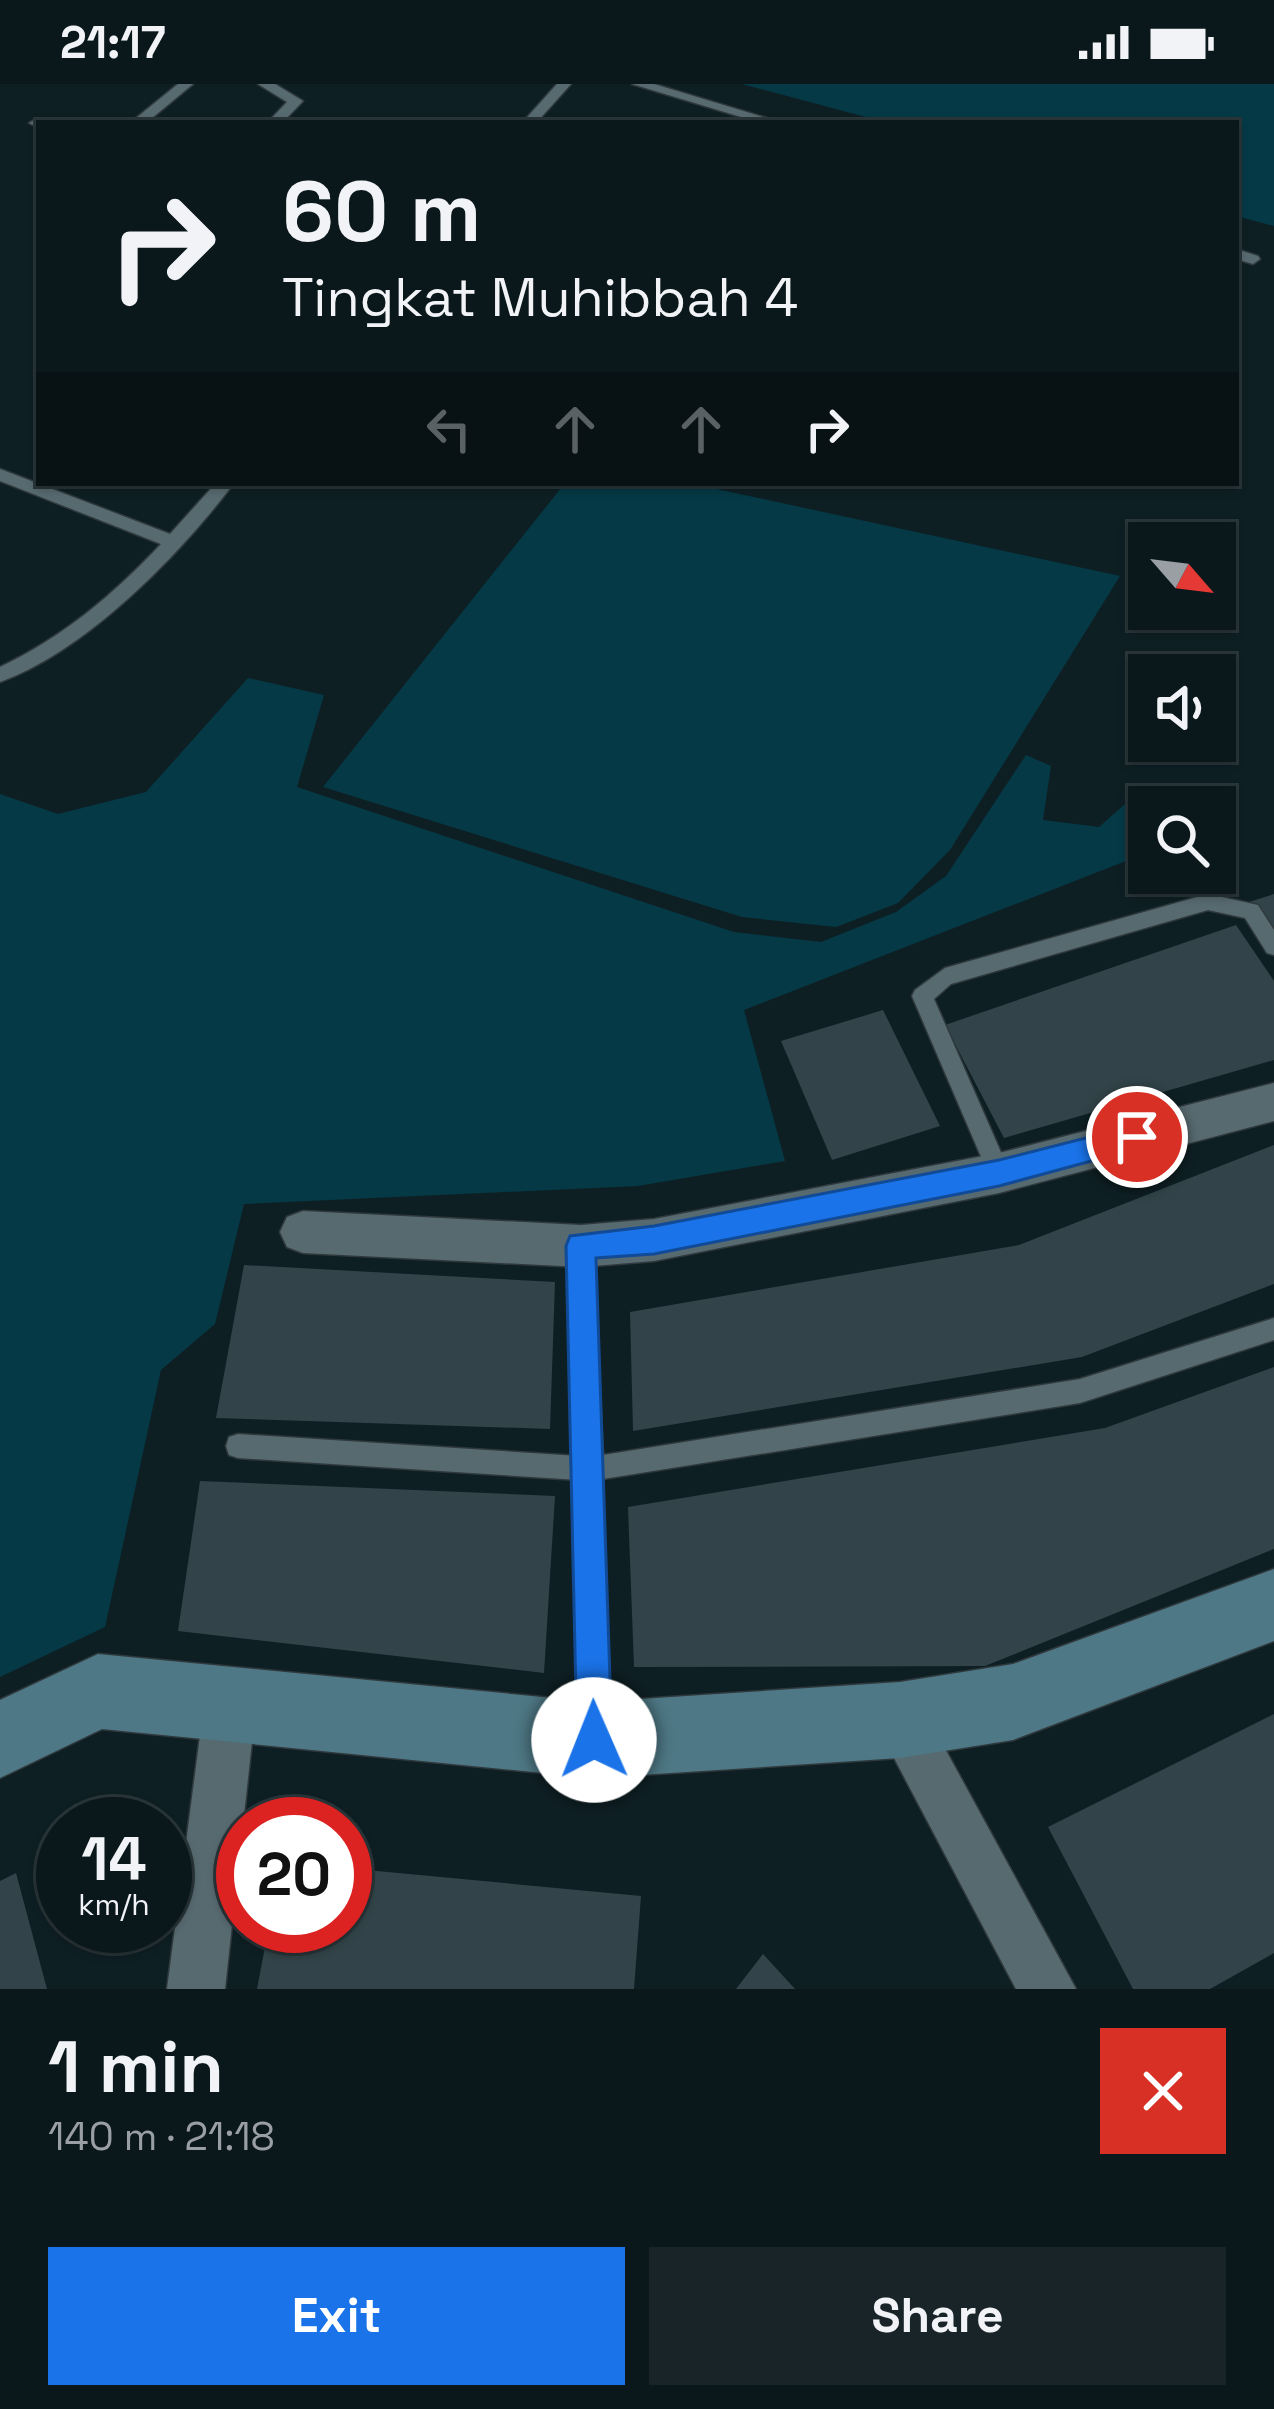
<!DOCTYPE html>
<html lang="en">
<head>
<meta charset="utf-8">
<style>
	body { margin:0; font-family:"Space Grotesk",sans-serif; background:#182428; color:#f1f3f6; height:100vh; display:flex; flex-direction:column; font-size:45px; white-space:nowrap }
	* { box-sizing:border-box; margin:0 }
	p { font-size:39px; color:#999fa3 }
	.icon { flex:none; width:66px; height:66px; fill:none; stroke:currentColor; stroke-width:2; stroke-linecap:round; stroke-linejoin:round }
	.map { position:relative; height:1905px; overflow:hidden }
	.sheet { display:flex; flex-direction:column; background:#0a171b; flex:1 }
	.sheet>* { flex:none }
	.hud { position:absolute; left:36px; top:36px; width:1203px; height:366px; border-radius:0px; box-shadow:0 3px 9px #0004,0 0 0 3px #2a363a; background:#0a171b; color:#f1f3f6; overflow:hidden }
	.needle { width:78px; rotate:118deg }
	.controls { position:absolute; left:1128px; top:438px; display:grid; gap:24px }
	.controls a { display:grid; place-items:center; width:108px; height:108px; border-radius:0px; background:#0a171b; box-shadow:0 3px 9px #0004,0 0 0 3px #2a363a; font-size:60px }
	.speed { position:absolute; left:36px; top:1713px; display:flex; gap:24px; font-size:60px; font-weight:700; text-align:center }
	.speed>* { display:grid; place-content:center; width:156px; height:156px; border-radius:50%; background:#0a171b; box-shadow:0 3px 9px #0004,0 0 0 3px #2a363a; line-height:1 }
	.speed small { font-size:30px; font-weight:400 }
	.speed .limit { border:18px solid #d22; background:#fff; color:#111 }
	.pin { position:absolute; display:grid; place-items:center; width:102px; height:102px; color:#fff; margin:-51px; border:6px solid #fff; border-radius:50%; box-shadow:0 3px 12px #0007 }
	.me { position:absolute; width:132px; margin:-66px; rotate:359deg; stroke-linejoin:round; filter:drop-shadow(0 0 9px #0008) }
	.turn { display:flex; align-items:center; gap:42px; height:252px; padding:0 48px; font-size:54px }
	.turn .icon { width:156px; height:156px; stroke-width:2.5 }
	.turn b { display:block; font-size:84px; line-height:102px }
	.lanes { display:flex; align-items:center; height:114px; padding:0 48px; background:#0003; justify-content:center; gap:60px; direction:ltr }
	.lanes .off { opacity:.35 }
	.round { display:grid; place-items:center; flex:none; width:126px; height:126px; border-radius:0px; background:#182428 }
	.overview { display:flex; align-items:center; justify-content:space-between; height:204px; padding:0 48px }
	h1 { font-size:72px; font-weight:700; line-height:90px }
	.button { display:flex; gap:24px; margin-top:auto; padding:24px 48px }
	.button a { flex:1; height:138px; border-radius:0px; background:#1a73e8; color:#fff; font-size:48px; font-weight:700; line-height:138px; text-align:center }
	.button a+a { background:#182428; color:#f1f3f6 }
	.status { display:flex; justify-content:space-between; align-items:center; height:84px; padding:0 60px; background:#0a171b; direction:ltr }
	.status svg { height:33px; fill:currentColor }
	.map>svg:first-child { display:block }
	.green { fill:#053945 }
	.building { fill:#324449 }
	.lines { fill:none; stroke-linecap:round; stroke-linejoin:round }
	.lane-casing { stroke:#2f393d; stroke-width:3 }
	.street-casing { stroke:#2f393d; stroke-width:3 }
	.secondary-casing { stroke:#2f393d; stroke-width:3 }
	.lane { fill:#576a70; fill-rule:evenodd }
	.street { fill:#576a70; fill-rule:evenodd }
	.secondary { fill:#4e7885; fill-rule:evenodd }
	.route { fill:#1a73e8; stroke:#114b97; stroke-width:3 }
</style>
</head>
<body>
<div class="status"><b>21:17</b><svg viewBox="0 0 49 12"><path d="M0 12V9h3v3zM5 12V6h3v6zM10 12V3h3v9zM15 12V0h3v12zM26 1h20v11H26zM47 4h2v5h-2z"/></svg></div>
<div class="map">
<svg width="1274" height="1905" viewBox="0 0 1274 1905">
	<rect width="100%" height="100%" fill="#0e1f24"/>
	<path class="green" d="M742,0h532v142l-38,-10v-93h-348z
		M565,399h124l431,93 -170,274 -52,53 -62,24 -94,-10 -419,-130z
		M248,594l76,17 -27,92 437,145 87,10 75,-30 50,-36 80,-121 25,11 -8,54 56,7 42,-37 41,17h-33v45l-405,158 41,151 -147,25 -394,18 -29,120 -54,46 -56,257 -105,50v-883l58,20 88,-22z"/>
	<path class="building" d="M1274,810v45l-25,-37z
		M1236,841l38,56v79l-270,78 -59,-113z
		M883,926l57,116 -108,34 -51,-119z
		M1274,1061v139l-192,73 -449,74 -3,-119 389,-67z
		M244,1181l311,17 -5,147 -334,-11z
		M1274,1283v182l-289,117 -351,1 -6,-160 477,-79z
		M200,1397l355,15 -11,177 -366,-42z
		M1274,1630v239l-64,36h-77l-85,-162z
		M345,1784l296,28 -7,93h-377l12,-63h76z
		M16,1789l31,116h-47v-108z
		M763,1870l32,35h-59z"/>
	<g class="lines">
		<g class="lane-casing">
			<path id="lane" d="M178,0h15l-47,39h-16z
				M258,0h17l28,17 -21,22h-15l20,-21z
				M557,0h14l-35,39h-14z
				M632,0h22l129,39h-22z
				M36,35l9,4h-6v5l-10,-5z
				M1236,165l22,7 2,3 -7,5 -17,-5z
				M0,385l170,65 46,-51h18c-54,72 -148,168 -234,199v-15c63,-30 113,-72 161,-123l-161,-63z
				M1208,810l50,11 16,25v25l-7,-2 -22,-35 -37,-8 -257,74 -17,15 76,174 -3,7 -8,3 -8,-3 -79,-184 3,-6 30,-22z
				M581,1151l8,4 3,7 11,209 477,-76 194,-61v22l-194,63 -477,76 4,252 -4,9 -9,4 -9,-4 -4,-9 -2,-251 -341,-22 -9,-3 -3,-9 3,-9 9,-3 340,22 -8,-210 3,-7z"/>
		</g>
		<g class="street-casing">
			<path id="street" d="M1274,999v38l-275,72 -345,68 -73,6 -278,-14 -16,-6 -7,-15 7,-15 16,-6 278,14 73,-6 345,-66z
				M230,1595l19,7 7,19 -31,284h-58l37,-284 7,-19z
				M900,1610l19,7 157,288h-60l-142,-269 7,-19z"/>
		</g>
		<g class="secondary-casing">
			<path id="secondary" d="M1274,1485v72l-261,99 -113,18 -306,20 -492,-49 -102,49v-78l98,-46 496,48 306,-20 113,-18z"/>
		</g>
		<use href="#lane" class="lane"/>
		<use href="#street" class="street"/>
		<use href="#secondary" class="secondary"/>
	</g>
	<path class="route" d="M1137,1041l14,12 -4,9 -148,40 -345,68 -58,4 16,482 -5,13 -13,5 -12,-5 -5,-13 -11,-494 4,-10 84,-10 345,-66z"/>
</svg>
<div class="controls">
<a><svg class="needle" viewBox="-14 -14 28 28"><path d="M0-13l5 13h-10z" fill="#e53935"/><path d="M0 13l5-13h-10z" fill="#999fa3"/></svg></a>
<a><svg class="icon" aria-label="sound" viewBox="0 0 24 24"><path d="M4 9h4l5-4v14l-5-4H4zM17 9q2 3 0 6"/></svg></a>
<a><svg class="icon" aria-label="search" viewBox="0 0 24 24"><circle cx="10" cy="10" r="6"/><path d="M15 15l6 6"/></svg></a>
</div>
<div class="speed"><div>14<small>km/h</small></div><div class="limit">20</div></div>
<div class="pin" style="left:1137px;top:1053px;background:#d93025"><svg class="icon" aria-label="arrive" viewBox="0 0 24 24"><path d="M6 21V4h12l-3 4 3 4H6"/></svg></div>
<svg class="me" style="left:594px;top:1656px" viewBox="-20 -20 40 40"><circle r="19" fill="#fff"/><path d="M0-13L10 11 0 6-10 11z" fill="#1a73e8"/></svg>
<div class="hud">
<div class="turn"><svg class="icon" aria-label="right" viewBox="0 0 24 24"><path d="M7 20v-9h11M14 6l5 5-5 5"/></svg><div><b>60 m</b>Tingkat Muhibbah 4</div></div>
<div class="lanes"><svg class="icon off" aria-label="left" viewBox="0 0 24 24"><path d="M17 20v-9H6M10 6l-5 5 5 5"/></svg><svg class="icon off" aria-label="ahead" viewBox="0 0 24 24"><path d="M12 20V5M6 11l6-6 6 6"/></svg><svg class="icon off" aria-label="ahead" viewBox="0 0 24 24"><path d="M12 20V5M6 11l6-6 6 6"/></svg><svg class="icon" aria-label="right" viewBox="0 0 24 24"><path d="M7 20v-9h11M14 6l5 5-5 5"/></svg></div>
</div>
</div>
<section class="sheet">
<div class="overview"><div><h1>1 min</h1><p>140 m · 21:18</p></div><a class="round" style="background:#d93025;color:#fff"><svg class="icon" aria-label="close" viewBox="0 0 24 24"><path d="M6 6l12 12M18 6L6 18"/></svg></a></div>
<div class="button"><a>Exit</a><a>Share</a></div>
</section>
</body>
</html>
